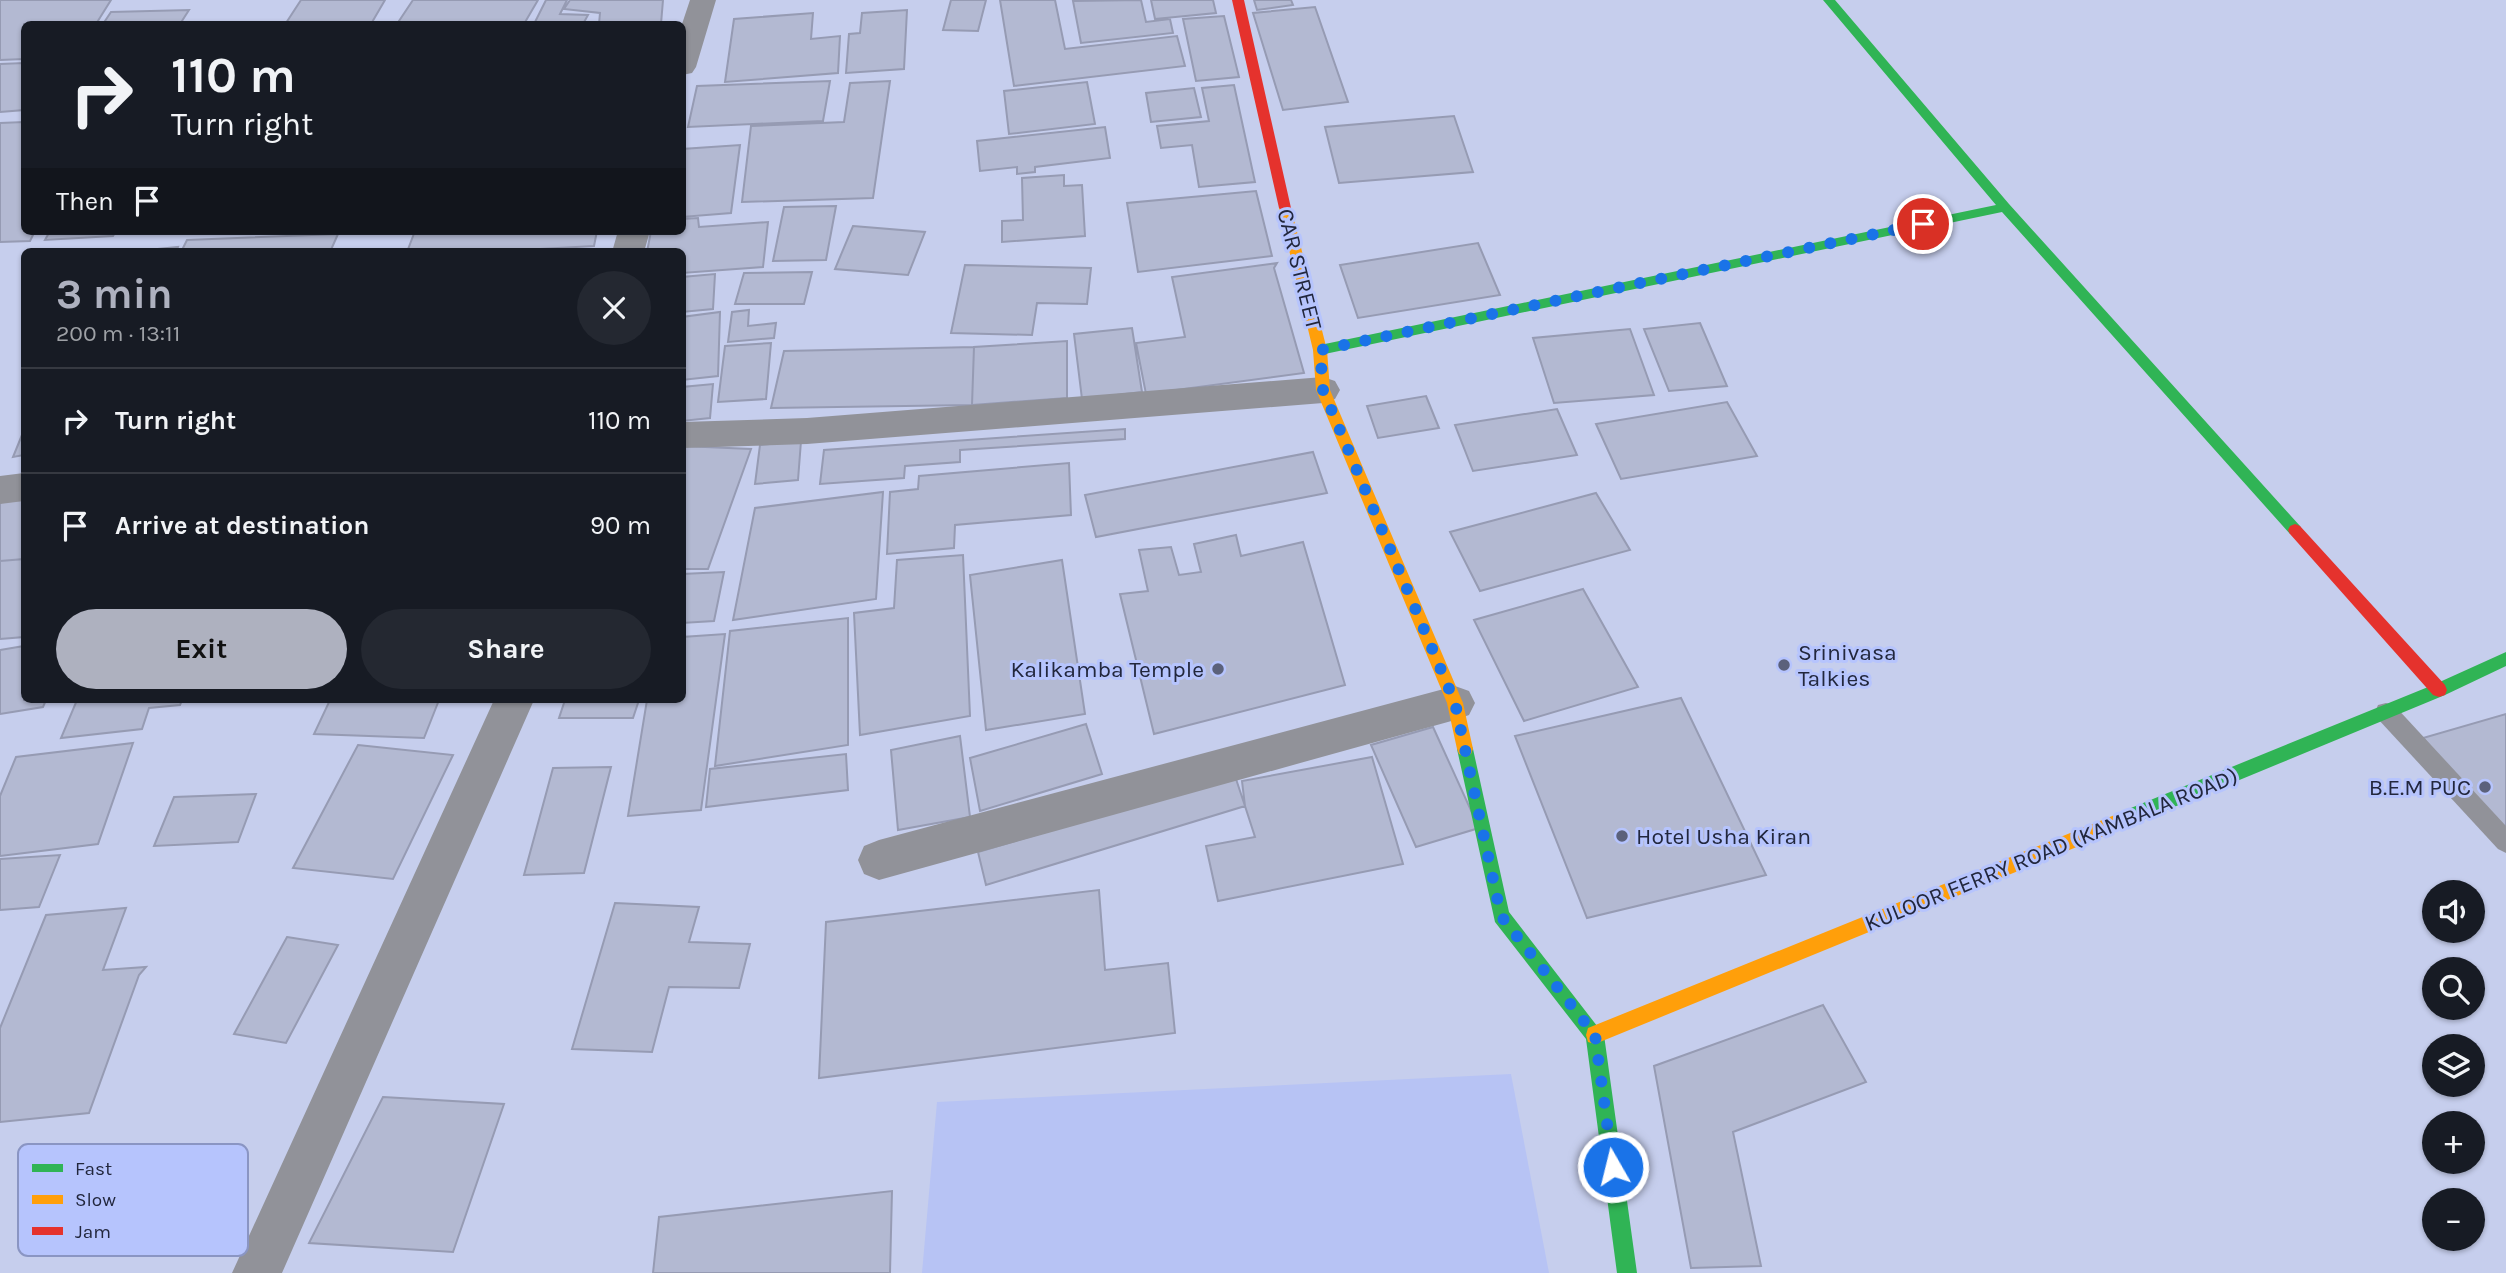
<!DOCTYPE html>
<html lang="en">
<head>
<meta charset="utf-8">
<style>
	body { margin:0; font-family:Karla,sans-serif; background:#242831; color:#f1f3f6; height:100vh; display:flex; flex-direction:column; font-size:26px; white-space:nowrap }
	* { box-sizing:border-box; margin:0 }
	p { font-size:23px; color:#9ea1a6 }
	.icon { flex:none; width:38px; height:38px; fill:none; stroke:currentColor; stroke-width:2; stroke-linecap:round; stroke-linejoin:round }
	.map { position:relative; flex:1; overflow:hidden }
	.side { position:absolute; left:21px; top:248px; width:665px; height:455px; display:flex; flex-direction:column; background:#171b24; border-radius:10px; box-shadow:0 2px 5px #0004 }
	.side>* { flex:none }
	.top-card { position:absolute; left:21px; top:21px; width:665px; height:214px; border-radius:10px; box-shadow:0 2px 5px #0004; background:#171b24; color:#f1f3f6; overflow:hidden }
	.buttons { position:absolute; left:2422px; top:880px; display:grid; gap:14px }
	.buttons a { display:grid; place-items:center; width:63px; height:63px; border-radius:50%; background:#171b24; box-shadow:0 2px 5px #0004; font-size:35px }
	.pin { position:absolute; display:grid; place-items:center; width:60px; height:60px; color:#fff; margin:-30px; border:4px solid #fff; border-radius:50%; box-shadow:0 2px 7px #0007 }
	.me { position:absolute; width:77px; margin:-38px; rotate:352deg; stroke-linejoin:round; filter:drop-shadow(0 0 5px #0008) }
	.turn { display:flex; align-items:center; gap:24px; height:147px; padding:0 35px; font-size:32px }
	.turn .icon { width:91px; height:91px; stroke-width:2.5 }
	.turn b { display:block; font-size:49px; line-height:60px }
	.then { display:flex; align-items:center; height:66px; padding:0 35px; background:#0003; gap:14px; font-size:26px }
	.round { display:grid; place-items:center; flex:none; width:74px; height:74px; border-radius:37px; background:#242831 }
	.overview { display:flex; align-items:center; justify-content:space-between; height:119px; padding:0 35px }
	h1 { font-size:42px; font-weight:700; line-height:52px; color:#aeb1bf }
	.cta { display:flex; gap:14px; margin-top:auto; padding:14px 35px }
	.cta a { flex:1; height:80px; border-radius:42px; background:#aeb1bf; color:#111; font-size:28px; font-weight:700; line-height:80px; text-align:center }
	.cta a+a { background:#242831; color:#f1f3f6 }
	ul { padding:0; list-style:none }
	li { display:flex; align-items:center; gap:21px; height:105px; padding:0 35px; border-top:2px solid #363941 }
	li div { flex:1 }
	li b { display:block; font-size:26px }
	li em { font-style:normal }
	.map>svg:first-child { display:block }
	.built { fill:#b7c3f4 }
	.building { fill:#b3b9d2; stroke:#969bb3; stroke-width:2 }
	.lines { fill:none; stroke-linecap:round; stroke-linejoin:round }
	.lane { fill:#919299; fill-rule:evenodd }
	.street { fill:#919299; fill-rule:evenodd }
	.fast { fill:#30b455; fill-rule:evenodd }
	.slow { fill:#ff9f0a; fill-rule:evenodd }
	.jam { fill:#e5322d; fill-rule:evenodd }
	.route { stroke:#1a73e8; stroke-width:12; stroke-dasharray:0 21.6 }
	.poi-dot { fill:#5b617b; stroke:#b6c4fd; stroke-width:2.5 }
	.labels { text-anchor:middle; stroke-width:6; stroke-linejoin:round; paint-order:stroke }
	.street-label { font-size:23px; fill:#22273d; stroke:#b6c4fd }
	.poi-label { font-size:23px; fill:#22273d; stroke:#b6c4fd; text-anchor:start }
	.key { fill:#b6c4fd; stroke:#8a95c3; stroke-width:2 }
	.key-label { font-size:19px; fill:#22273d }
</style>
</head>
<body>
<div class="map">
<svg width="2506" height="1273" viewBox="0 0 2506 1273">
	<rect width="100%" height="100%" fill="#c6ceed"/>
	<path class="built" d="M1511,1074l38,199h-627l15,-171z"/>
	<path class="building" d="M0,0h111l-15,24h-72v35l-24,1z
		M301,0h84l-14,24 -85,-1z
		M413,0h125l-14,24h-127z
		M546,0h21l-7,14 28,1 -5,9h-49z
		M570,0h93l-2,24h-62l1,-11 -36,-4z
		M951,0h35l-8,31 -35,-1z
		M1000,0h55l10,49 112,-13 8,30 -171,20z
		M1141,0l5,22 24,-3 3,14 -92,10 -8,-42z
		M1151,0h62l3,13 -61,6z
		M1254,0h37l2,5 -36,5z
		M1315,7l33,95 -65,8 -30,-97z
		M189,10l-9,14h-77l8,-12z
		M907,10l-3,59 -58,4 3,-39 11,-1 2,-20z
		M813,13l-2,26 29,-3 -2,37 -113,9 9,-63z
		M1224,16l15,61 -43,4 -13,-62z
		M24,63v47l-24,2v-48z
		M830,81l-7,40 -135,6 9,-41z
		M890,81l-17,117 -131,4 9,-76 93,-4 6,-39z
		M1087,82l8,42 -86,10 -5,-43z
		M1234,85l21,97 -56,5 -7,-42 -31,3 -4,-22 52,-5 -7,-33z
		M1194,88l7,29 -50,5 -5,-29z
		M1454,116l19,56 -134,11 -14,-56z
		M24,122v109h11l-5,10 -30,1v-119z
		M1105,127l5,31 -75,9v5l-18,2v-7l-37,4 -3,-30z
		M740,145l-9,68 -49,4v-68z
		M1064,175v11l18,-1 3,51 -83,6v-21l21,-1 -1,-42z
		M1256,191l16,65 -134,16 -11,-69z
		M836,206l-10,54 -53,1 11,-54z
		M698,218l1,9 69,-5 -5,45 -81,6v-21h-35l4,-21h31v-12z
		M853,226l72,6 -17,43 -73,-6z
		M50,231h66l-3,5 -68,4z
		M415,231h182l-3,15 -108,6h-79z
		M338,234l-8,18h-149l6,-12z
		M1478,243l22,52 -142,23 -18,-53z
		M178,247l-2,5h-48z
		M1277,263l-3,5 30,105 -158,21 -10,-51 49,-6 -13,-60z
		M965,265l126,3 -4,36 -50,-1 -5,32 -81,-2z
		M812,272l-8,32h-69l9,-31z
		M715,274l-2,35 -31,3v-35z
		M749,310l-1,16 28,-3 -2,15 -46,4 4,-30z
		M720,312l-2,64 -36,4v-63z
		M1700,323l27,63 -58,5 -25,-62z
		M1132,328l10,64 -60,7 -8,-65z
		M1630,329l24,66 -100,8 -21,-65z
		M1067,341v57l-95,7 2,-58z
		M771,343l-5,56 -48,3 7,-56z
		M974,347l-2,58 -201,3 13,-57z
		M713,384l-3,34 -28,3v-34z
		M1426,396l13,32 -61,10 -11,-32z
		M1727,402l30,54 -136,23 -25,-55z
		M1557,409l20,46 -104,16 -18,-46z
		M1125,429v10l-165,11v12l-55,4 -1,12 -84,6 4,-34z
		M24,430v25l-11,2z
		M801,441l-3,39 -43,4 5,-39z
		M682,446l69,3 -43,120h-26z
		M1313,452l14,41 -231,44 -11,-42z
		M1069,463l2,52 -116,10 -1,23 -67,6 3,-62 28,-3 1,-13z
		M883,492l-7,107 -143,21 22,-112z
		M1596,493l34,57 -150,41 -30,-59z
		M24,496v63l-24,2v-57l3,-5z
		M1236,535l5,21 62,-14 42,143 -191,49 -34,-140 28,-3 -9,-41 32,-3 8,28 22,-3 -7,-28z
		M963,555l7,161 -110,19 -6,-122 40,-5 3,-48z
		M24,559v78l-24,2v-78z
		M1062,560l23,154 -99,16 -16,-155z
		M724,572l-10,49 -32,2v-49z
		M1583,589l55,98 -114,34 -50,-101z
		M848,618v127l-133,21 15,-135z
		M725,634l-24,176 -73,6 19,-116h35v-63z
		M24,646v54h22l-3,7 -43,7v-64z
		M1681,698l85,177 -179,43 -72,-182z
		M77,700h105l-2,5 -31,3 -7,21 -81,9z
		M330,700h109l-15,38 -110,-4z
		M565,700h74l-6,18h-74z
		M2506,714v122l-83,-98z
		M1086,724l16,50 -122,37 -10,-53z
		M1433,727l46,101 -63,19 -45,-102z
		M960,736l10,81 -72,13 -7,-80z
		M133,743l-35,101 -98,12v-60l16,-39z
		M358,745l95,10 -60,124 -100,-11z
		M846,754l2,36 -142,17 4,-38z
		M1372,757l31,107 -185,37 -12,-55 49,-9 -10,-31 -3,-25z
		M611,767l-27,106 -60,2 29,-107z
		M1235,776l10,30 -259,79 -8,-33z
		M256,794l-18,48 -84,4 20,-49z
		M60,855l-21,52 -39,3v-51z
		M1099,890l6,80 63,-7 7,70 -356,45 7,-156z
		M615,903l84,4 -10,35 61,2 -11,44 -70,-1 -17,65 -80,-3z
		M126,908l-23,62 43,-3 -7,8 -50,138 -89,9v-94l46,-113z
		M287,937l51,8 -52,98 -52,-9z
		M1823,1005l43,77 -133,50 28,134 -70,2 -37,-202z
		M383,1097l121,7 -51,148 -144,-9z
		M892,1191l-2,82h-237l6,-56z"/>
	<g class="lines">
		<path class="lane" d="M2386,703l8,2 112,121v27l-8,-4 -120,-130 -3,-7 3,-7z"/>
		<path class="street" d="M690,0h26l-20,67 -4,6 -10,2v-51z
			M618,231h32l-6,21h-32z
			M1323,377l12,4 5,9 -5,9 -12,4 -516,41 -125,4v-26l125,-4z
			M24,473v28l-24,3v-28z
			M1455,686l14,5 6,12 -6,12 -14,5 -576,160 -15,-6 -6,-14 6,-14 15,-6z
			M494,700h40l-252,573h-50z"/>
		<path class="fast" d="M1823,0h12l174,204 291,322 2,4 -2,4h-10l-288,-322 -682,143 -5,-2 -2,-3 7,-5 676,-140z
			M2506,652v14l-61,29 -312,129 -6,2 -6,-2 -3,-6 3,-6 312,-127z
			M1465,742l6,2 2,5 36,163 95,123 33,238h-20l-31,-234 -91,-117 -38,-173 2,-5z"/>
		<path class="slow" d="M1285,204l6,4 36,142 3,40 133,313 10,46 -2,5 -6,2 -6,-2 -2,-5 -10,-46 -131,-313 -3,-40 -34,-142z
			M2127,810l6,2 3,6 -3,6 -538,220 -7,-2 -2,-7 2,-7z"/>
		<path class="jam" d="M1232,0h12l47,208 -6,4 -6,-4z
			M2295,524l5,2 145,159 2,5 -2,5 -6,2 -6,-2 -143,-161 -2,-4 2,-4z"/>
	</g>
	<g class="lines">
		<path class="route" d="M1613,1167l-18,-132 -94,-119 -46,-213 -132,-313 -3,-40 603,-126"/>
	</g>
	<g class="poi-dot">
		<circle cx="1784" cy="665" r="7"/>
		<circle cx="1218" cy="669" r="7"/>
		<circle cx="2485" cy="787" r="7"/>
		<circle cx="1622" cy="836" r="7"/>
	</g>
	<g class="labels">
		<g class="street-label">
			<text transform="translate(1300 269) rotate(76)" y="8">CAR STREET</text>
			<text transform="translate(2051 849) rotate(-22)" y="8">KULOOR FERRY ROAD (KAMBALA ROAD)</text>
		</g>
		<g class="poi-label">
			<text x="1798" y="660">Srinivasa<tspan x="1798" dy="26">Talkies</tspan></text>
			<text x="1204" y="677" text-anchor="end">Kalikamba Temple</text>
			<text x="2471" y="795" text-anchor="end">B.E.M PUC</text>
			<text x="1636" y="844">Hotel Usha Kiran</text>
		</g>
	</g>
	<rect x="18" y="1144" width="230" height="112" rx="10" class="key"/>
	<rect x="32" y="1164" width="31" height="8" fill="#30b455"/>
	<rect x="32" y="1195" width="31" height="9" fill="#ff9f0a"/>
	<rect x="32" y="1227" width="31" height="8" fill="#e5322d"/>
	<g class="key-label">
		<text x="75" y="1175">Fast</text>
		<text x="75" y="1206">Slow</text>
		<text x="75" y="1238">Jam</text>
	</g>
</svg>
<div class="buttons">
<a><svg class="icon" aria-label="sound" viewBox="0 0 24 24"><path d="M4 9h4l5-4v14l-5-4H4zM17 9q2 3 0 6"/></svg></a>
<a><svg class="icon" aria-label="search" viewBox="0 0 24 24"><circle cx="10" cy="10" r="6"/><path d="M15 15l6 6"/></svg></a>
<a><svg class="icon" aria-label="layers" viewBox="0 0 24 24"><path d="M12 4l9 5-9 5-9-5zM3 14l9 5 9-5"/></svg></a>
<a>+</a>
<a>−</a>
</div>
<div class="pin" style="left:1923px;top:224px;background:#d93025"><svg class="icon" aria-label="arrive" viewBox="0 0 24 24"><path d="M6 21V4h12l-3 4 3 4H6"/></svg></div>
<svg class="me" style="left:1613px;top:1167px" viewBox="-20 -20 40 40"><circle r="17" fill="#1a73e8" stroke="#fff" stroke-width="3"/><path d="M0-11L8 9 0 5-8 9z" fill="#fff"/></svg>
<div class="top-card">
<div class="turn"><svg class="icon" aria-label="right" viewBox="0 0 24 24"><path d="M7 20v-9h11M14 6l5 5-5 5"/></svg><div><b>110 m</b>Turn right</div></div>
<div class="then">Then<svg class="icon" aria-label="arrive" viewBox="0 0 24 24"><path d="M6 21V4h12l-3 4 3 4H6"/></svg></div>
</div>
<section class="side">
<div class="overview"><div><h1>3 min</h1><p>200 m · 13:11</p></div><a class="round"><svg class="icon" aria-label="close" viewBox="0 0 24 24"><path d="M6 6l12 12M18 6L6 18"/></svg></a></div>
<ul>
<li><svg class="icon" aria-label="right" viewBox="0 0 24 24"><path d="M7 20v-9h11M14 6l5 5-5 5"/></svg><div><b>Turn right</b></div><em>110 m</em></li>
<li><svg class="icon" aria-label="arrive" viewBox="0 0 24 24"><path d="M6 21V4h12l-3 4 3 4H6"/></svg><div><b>Arrive at destination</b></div><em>90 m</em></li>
</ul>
<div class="cta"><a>Exit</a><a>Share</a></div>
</section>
</div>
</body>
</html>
